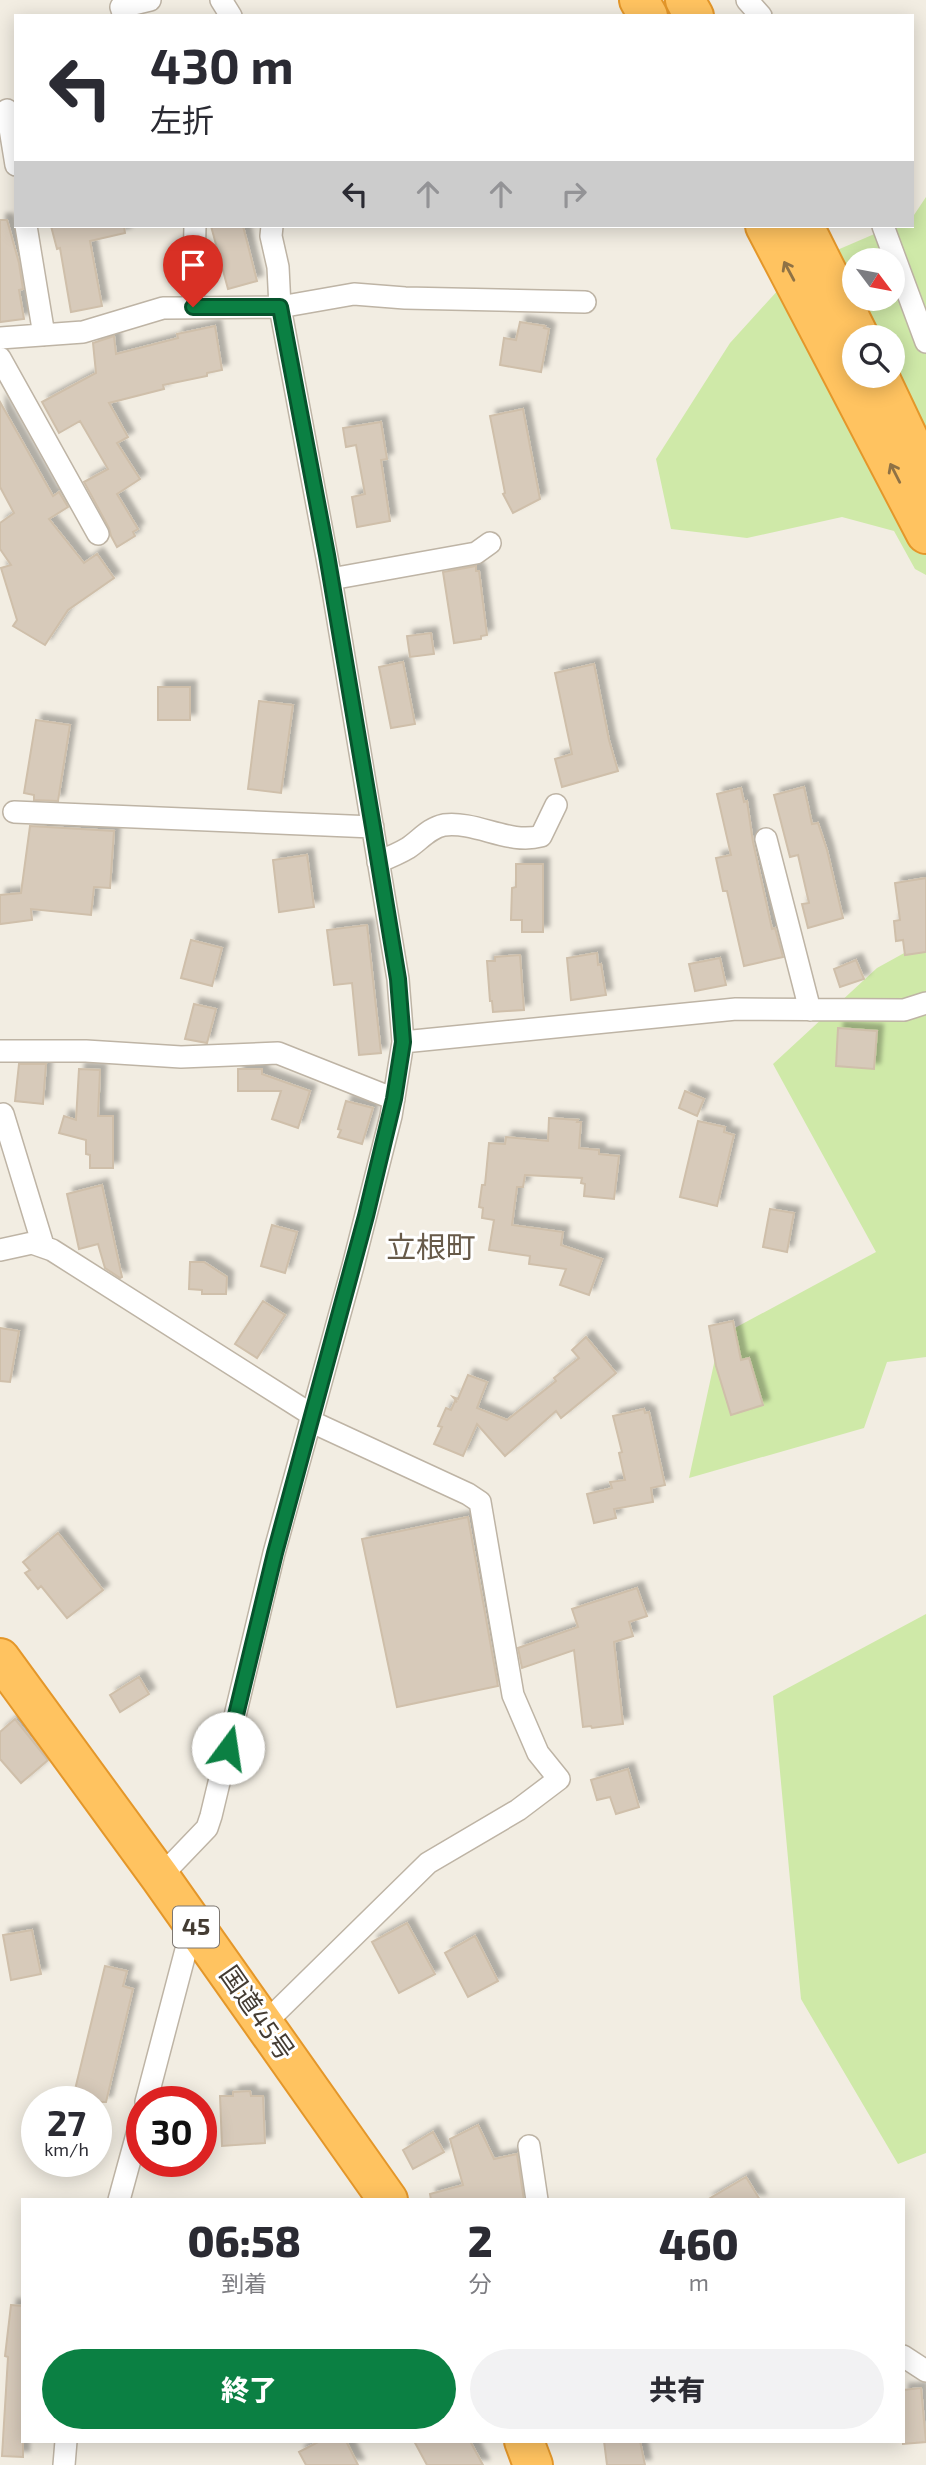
<!DOCTYPE html>
<html lang="ja">
<head>
<meta charset="utf-8">
<style>
	body { margin:0; font-family:"Exo 2","Noto Sans JP",sans-serif; background:#f2f2f3; color:#2b2b33; height:100vh; display:flex; flex-direction:column; font-size:26px; white-space:nowrap }
	* { box-sizing:border-box; margin:0 }
	p { font-size:23px; color:#7c7c81 }
	.icon { flex:none; width:38px; height:38px; fill:none; stroke:currentColor; stroke-width:2; stroke-linecap:round; stroke-linejoin:round }
	.map { position:relative; flex:1; overflow:hidden }
	.side { position:absolute; left:21px; top:2198px; width:884px; height:245px; display:flex; flex-direction:column; background:#fff; border-radius:0px; box-shadow:0 4px 18px #0003 }
	.side>* { flex:none }
	.banner { position:absolute; left:14px; top:14px; width:900px; height:214px; border-radius:0px; box-shadow:0 4px 18px #0003; background:#fff; color:#2b2b33; overflow:hidden }
	.needle { width:46px; rotate:122deg }
	.fabs { position:absolute; left:842px; top:248px; display:grid; gap:14px }
	.fabs a { display:grid; place-items:center; width:63px; height:63px; border-radius:50%; background:#fff; box-shadow:0 4px 18px #0003; font-size:35px }
	.speed { position:absolute; left:21px; top:2086px; display:flex; gap:14px; font-size:35px; font-weight:700; text-align:center }
	.speed>* { display:grid; place-content:center; width:91px; height:91px; border-radius:50%; background:#fff; box-shadow:0 4px 18px #0003; line-height:1 }
	.speed small { font-size:18px; font-weight:400 }
	.speed .limit { border:10px solid #d22; background:#fff; color:#111 }
	.pin { position:absolute; display:grid; place-items:center; width:60px; height:60px; color:#fff; margin:-72px -30px; border-radius:50% 50% 50% 0; rotate:-45deg; box-shadow:0 0 7px #0007 }
	.pin .icon { rotate:45deg }
	.me { position:absolute; width:77px; margin:-38px; rotate:14deg; stroke-linejoin:round; filter:drop-shadow(0 0 5px #0008) }
	.turn { display:flex; align-items:center; gap:24px; height:147px; padding:0 21px; font-size:32px }
	.turn .icon { width:91px; height:91px; stroke-width:2.5 }
	.turn b { display:block; font-size:49px; line-height:60px }
	.lanes { display:flex; align-items:center; height:66px; padding:0 21px; background:#0003; justify-content:center; gap:35px; direction:ltr }
	.lanes .off { opacity:.35 }
	.eta { display:flex; justify-content:space-evenly; align-items:center; height:119px; text-align:center }
	.eta b { font-size:42px; font-weight:800; line-height:49px }
	.cta { display:flex; gap:14px; margin-top:auto; padding:14px 21px }
	.cta a { flex:1; height:80px; border-radius:42px; background:#0b8043; color:#fff; font-size:28px; font-weight:800; line-height:80px; text-align:center }
	.cta a+a { background:#f2f2f3; color:#2b2b33 }
	.map>svg:first-child { display:block }
	.green { fill:#cfe9a8; fill-rule:evenodd }
	.building { fill:#d7caba; stroke:#cfbfaa; stroke-width:2; filter:url(#shadow) }
	.lines { fill:none; stroke-linecap:round; stroke-linejoin:round }
	.street-casing { stroke:#beb4a5; stroke-width:24 }
	.highway-casing { stroke:#e4972a; stroke-width:42 }
	.street { stroke:#fff; stroke-width:21 }
	.highway { stroke:#ffc360; stroke-width:38 }
	.oneway { stroke:#8f7245 }
	.route-casing { stroke:#07532c; stroke-width:18 }
	.route { stroke:#0b8043; stroke-width:12 }
	.labels { text-anchor:middle; stroke-width:6; stroke-linejoin:round; paint-order:stroke }
	.shield { fill:#fff; stroke:#7c7670; stroke-width:2 }
	.shield-label { font-size:24px; font-weight:bold; fill:#443c33 }
	.street-label { font-size:26px; fill:#443c33; stroke:#fff }
	.quarter-label { font-size:30px; fill:#675a49; stroke:#fff }
</style>
</head>
<body>
<div class="map">
<svg width="926" height="2465" viewBox="0 0 926 2465">
	<defs>
		<filter id="shadow"><feDropShadow dx="6" dy="-6" stdDeviation="2" flood-color="#0004"/></filter>
	</defs>
	<rect width="100%" height="100%" fill="#f2ede2"/>
	<path class="green" d="M926,197v378l-11,-6 -21,-38 -52,-14 -95,21 -76,-9 -15,-70 74,-116 70,-77 93,-40h19v-8zM854,261h38v38h-38zM854,338h38v38h-38z
		M926,941v416l-39,5 -23,66 -175,50 31,-142 156,-84 -103,-188 104,-96z
		M926,1614v539l-28,11 -97,-165 -28,-303z"/>
	<path class="building" d="M0,220h7l12,43 4,26 -4,1 5,29 -24,3z
		M51,226h73l1,7 -35,8 12,65 -31,6 -11,-64 -3,1z
		M211,226h32l14,55 -29,8z
		M520,322l25,4 -1,2 5,1 -8,43 -41,-7 4,-27 12,2z
		M215,326l7,44 -15,3v3l-44,9 1,4 -55,14 19,34 -11,6 23,36 -23,15 21,35 -5,3 2,4 -18,11 -6,-11 -2,-8 -25,-46 24,-13 -28,-48 -21,12 -17,-31 54,-29 -3,-30 21,-7 2,18 62,-16 -1,-4z
		M0,402l53,94 6,-4 9,15 -19,12 35,44 13,-9 17,24 -46,32 -23,35 -32,-19 4,-6 -16,-52 10,-3 -11,-16v-26l14,-10 -14,-26z
		M523,409l17,90 -27,14 -10,-19 2,-1 -15,-77z
		M381,422l6,37 -6,1 9,61 -33,6 -5,-30 13,-3 -9,-49 -10,2 -3,-19z
		M476,566v5h3l8,64 -6,1v3l-27,4 -11,-71z
		M431,633l3,21 -24,3 -3,-21z
		M403,662l12,62 -24,4 -12,-61z
		M594,664l15,76 9,31 -56,16 -7,-28 17,-5 -17,-81z
		M158,687h32v33h-32z
		M259,701l34,4 -12,88 -33,-4z
		M36,720l34,5 -12,76 -24,-1v-5l-10,-2z
		M804,787l8,37 6,-1 9,27 16,68 -35,10 -6,-24 7,-1 -11,-48 -8,2 -16,-62z
		M741,788l3,14 3,-1 6,41 19,87 3,-1 8,29 -39,9 -17,-75h-4l-7,-33 15,-3 -14,-61z
		M30,826l84,5 -4,57 -16,-1 -3,28 -60,-6 1,11 -32,4v-29l21,-2z
		M307,855l7,52 -35,5 -6,-52z
		M516,864h27v68h-21v-12h-11l1,-32 4,-1z
		M926,878v74l-21,3 -2,-15 -7,1 -2,-20 6,-1 -5,-37z
		M367,925l14,128 -22,2 -7,-72 -18,2 -7,-55z
		M191,940l31,8 -10,38 -31,-8z
		M597,953l1,12 3,-1 5,31 -35,5 -4,-42z
		M520,955l4,55 -31,2 -1,-11h-2l-3,-40h8v-4z
		M720,958l6,27 -31,6 -6,-27z
		M856,960l8,19 -24,8 -6,-18z
		M194,1004l22,5 -9,34 -22,-4z
		M838,1028l39,3 -3,38 -38,-3z
		M19,1064h27l-3,40 -28,-3z
		M79,1069l21,1 -2,46h15v52h-23v-13l-4,-1v-14l-27,-7 5,-17 12,4z
		M238,1069h24v5l48,17 -12,37 -26,-9 9,-28h-43z
		M685,1091l19,8 -7,17 -18,-8z
		M346,1101l27,7 -11,36 -24,-7 3,-7 -3,-1z
		M549,1118l29,2 -1,2h4l-2,26 20,2v4l20,2 -5,43 -30,-3 1,-12 -4,-1 1,-5 -57,-3 -2,12h-6l-5,38 51,7 -2,13 41,14 -13,36 -29,-10 6,-16 -37,-5 1,-8 -41,-6 5,-30 -12,-2 1,-10 -4,-1 3,-22h3l4,-42 16,1 1,-7 42,4z
		M698,1121l27,6 -1,5 10,3 -17,71 -37,-9z
		M102,1185l20,92 -2,1 -15,-10 -7,-24 -19,5 -12,-55z
		M770,1209l24,4 -7,39 -24,-5z
		M272,1225l25,7 -12,41 -24,-7z
		M190,1262h14l23,15 -1,17h-24v-4l-13,-1z
		M263,1301l22,14 -28,43 -22,-14z
		M733,1321l8,39 8,-2 14,47 -32,10 -15,-49 -7,-40z
		M0,1328l19,3 -9,51 -10,-1z
		M586,1337l30,36 -55,45 -5,-7 -51,45 -28,-32 -14,32 -29,-12 8,-17 -4,-1 8,-18 5,2 4,-9 2,1 -4,-5 5,2 10,-24 19,7 -10,26 30,12 49,-39 -2,-3 25,-20 -7,-8z
		M644,1409l1,4 4,-1 16,73 -14,3 2,14 -39,7 2,9 -22,5 -7,-29 25,-6 -2,-6 15,-2 -6,-27 3,-1 -9,-36z
		M468,1517l30,169 -101,21 -35,-168z
		M58,1533l45,57 -36,28 -26,-32 -3,3 -13,-16 5,-3 -7,-8z
		M637,1588l10,28 -18,6 4,14 -19,6 9,82 -31,4 -1,-2 -8,1 -9,-77 -52,18 -4,-20 60,-21 -6,-18z
		M139,1677l10,17 -29,18 -10,-17z
		M15,1719l33,41 -27,23 -21,-24v-27z
		M628,1769l11,38 -23,7 -6,-17 -13,3 -6,-20z
		M407,1923l28,51 -36,19 -27,-51z
		M32,1930l9,44 -30,6 -8,-45z
		M475,1936l23,45 -30,16 -23,-44z
		M105,1966l22,5 -4,15 10,3 -27,113h-34z
		M250,2091l1,5h12l2,47 -43,3 -2,-50h13v-4z
		M478,2125l16,34 23,-5 7,46h-93l-1,-6 33,-9 -13,-46z
		M433,2132l11,20 -31,17 -10,-19z
		M746,2177l14,23h-53z
		M11,2305l12,1v151l-21,-1 6,-99 -3,-1z
		M921,2388l5,54 -23,2v-54z
		M320,2441h26l12,24h-52l-7,-13z
		M414,2441h56l13,24h-56z
		M604,2441h36l5,24h-38z"/>
	<g class="lines">
		<g class="street-casing">
			<path id="street" d="M221,0l10,16
				M747,0l14,16
				M124,16l-3,-9 29,-7
				M7,110l9,55
				M26,226l18,109
				M883,226l43,116
				M193,307l2,-81
				M0,338l83,-6 80,-24 117,-1 74,-13 51,4 180,4
				M0,358l98,176
				M331,579l145,-26 14,-10
				M14,812l359,15
				M766,839l44,171
				M378,862c10,-4 20,-8 30,-14 12,-8 21,-20 36,-23 33,-4 65,20 97,11l15,-31
				M403,1042l333,-33 168,1 22,-7
				M0,1051h86l95,6 97,-4 116,46
				M3,1114l40,131
				M0,1250l32,-7 20,7 260,165
				M160,1877l47,-49 4,-12 63,-263 79,-287 38,-150 12,-74 -5,-63 -67,-400 -51,-272 -2,-40 -7,-31 1,-10
				M264,2024l164,-161 90,-53 41,-31 -21,-26 -25,-58 -33,-193 -12,-8 -158,-73
				M146,2102l47,-179
				M529,2146l8,54
				M119,2200l23,-84
				M903,2356l23,15
				M64,2465l2,-24"/>
		</g>
		<g class="highway-casing">
			<path id="highway" d="M639,0l9,16
				M685,0l9,16
				M765,226l161,308
				M804,226l56,112
				M879,376l47,99
				M0,1658l160,219 228,323
				M524,2441l9,24"/>
		</g>
		<use href="#street" class="street"/>
		<use href="#highway" class="highway"/>
	</g>
	<defs><path id="oneway-shaft" d="M-6 0H5M1.5-3L5.5 0L1.5 3" fill="none" stroke-width="1.6" stroke-linecap="round" stroke-linejoin="round" transform="scale(1.75)"/></defs>
	<g class="oneway">
		<use href="#oneway-shaft" transform="translate(789 271) rotate(-118)"/>
		<use href="#oneway-shaft" transform="translate(895 473) rotate(-117)"/>
	</g>
	<g class="lines">
		<g class="route-casing">
			<path id="route" d="M193,307h87l47,248 46,272 25,152 5,63 -9,57 -28,117 -91,337 -47,195"/>
		</g>
		<use href="#route" class="route"/>
	</g>
	<g class="labels">
		<rect class="shield" x="173" y="1906.5" width="46" height="41" rx="5"/>
		<g class="shield-label">
			<text x="196" y="1935">45</text>
		</g>
		<g class="street-label">
			<text transform="translate(257 2013) rotate(55)" y="9">国道45号</text>
		</g>
		<g class="quarter-label">
			<text x="431" y="1258">立根町</text>
		</g>
	</g>
</svg>
<div class="fabs">
<a><svg class="needle" viewBox="-14 -14 28 28"><path d="M0-13l5 13h-10z" fill="#e53935"/><path d="M0 13l5-13h-10z" fill="#7c7c81"/></svg></a>
<a><svg class="icon" aria-label="search" viewBox="0 0 24 24"><circle cx="10" cy="10" r="6"/><path d="M15 15l6 6"/></svg></a>
</div>
<div class="speed"><div>27<small>km/h</small></div><div class="limit">30</div></div>
<div class="pin" style="left:193px;top:307px;background:#d93025"><svg class="icon" aria-label="arrive" viewBox="0 0 24 24"><path d="M6 21V4h12l-3 4 3 4H6"/></svg></div>
<svg class="me" style="left:228px;top:1748px" viewBox="-20 -20 40 40"><circle r="19" fill="#fff"/><path d="M0-13L10 11 0 6-10 11z" fill="#0b8043"/></svg>
<div class="banner">
<div class="turn"><svg class="icon" aria-label="left" viewBox="0 0 24 24"><path d="M17 20v-9H6M10 6l-5 5 5 5"/></svg><div><b>430 m</b>左折</div></div>
<div class="lanes"><svg class="icon" aria-label="left" viewBox="0 0 24 24"><path d="M17 20v-9H6M10 6l-5 5 5 5"/></svg><svg class="icon off" aria-label="ahead" viewBox="0 0 24 24"><path d="M12 20V5M6 11l6-6 6 6"/></svg><svg class="icon off" aria-label="ahead" viewBox="0 0 24 24"><path d="M12 20V5M6 11l6-6 6 6"/></svg><svg class="icon off" aria-label="right" viewBox="0 0 24 24"><path d="M7 20v-9h11M14 6l5 5-5 5"/></svg></div>
</div>
<section class="side">
<div class="eta">
<div><b>06:58</b><p>到着</p></div>
<div><b>2</b><p>分</p></div>
<div><b>460</b><p>m</p></div>
</div>
<div class="cta"><a>終了</a><a>共有</a></div>
</section>
</div>
</body>
</html>
